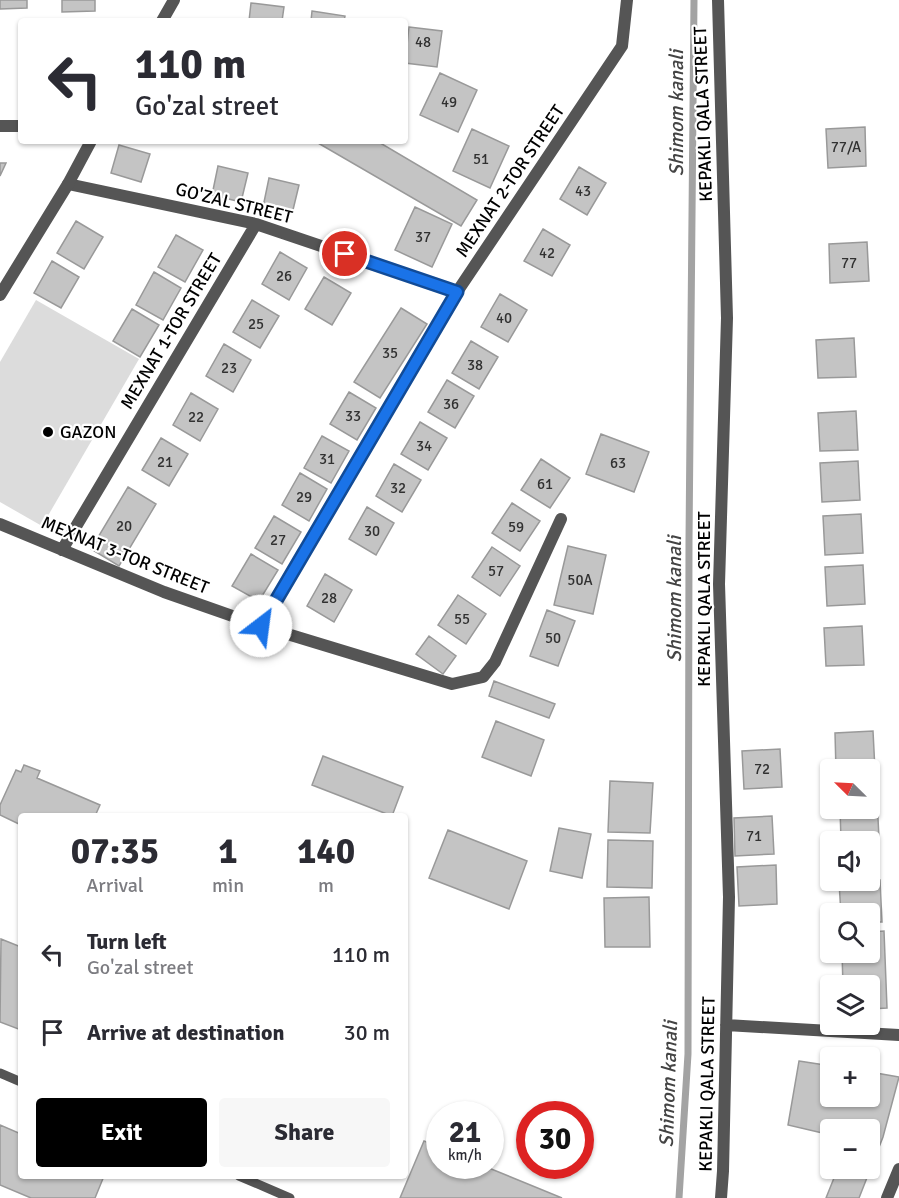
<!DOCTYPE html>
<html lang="en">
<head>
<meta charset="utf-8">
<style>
	body { margin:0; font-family:Signika,sans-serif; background:#f7f7f7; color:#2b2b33; height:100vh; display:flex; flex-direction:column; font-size:22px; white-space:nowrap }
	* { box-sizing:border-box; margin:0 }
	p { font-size:20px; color:#7c7c81 }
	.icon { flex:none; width:33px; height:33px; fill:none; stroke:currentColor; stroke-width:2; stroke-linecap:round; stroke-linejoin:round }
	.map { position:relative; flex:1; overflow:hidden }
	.details { position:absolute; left:18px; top:813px; width:390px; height:366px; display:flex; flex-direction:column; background:#fff; border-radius:6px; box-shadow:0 2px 4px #0004 }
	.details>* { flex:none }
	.hud { position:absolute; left:18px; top:18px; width:390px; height:126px; border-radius:6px; box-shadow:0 2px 4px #0004; background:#fff; color:#2b2b33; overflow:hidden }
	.needle { width:39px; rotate:294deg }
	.controls { position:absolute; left:820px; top:759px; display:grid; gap:12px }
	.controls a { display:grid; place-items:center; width:60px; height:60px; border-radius:6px; background:#fff; box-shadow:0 2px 4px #0004; font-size:30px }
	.speed { position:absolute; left:426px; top:1101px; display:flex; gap:12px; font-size:30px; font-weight:700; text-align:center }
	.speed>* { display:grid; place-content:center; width:78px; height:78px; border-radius:50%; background:#fff; box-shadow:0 2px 4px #0004; line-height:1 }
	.speed small { font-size:15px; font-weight:400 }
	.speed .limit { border:9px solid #d22; background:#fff; color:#111 }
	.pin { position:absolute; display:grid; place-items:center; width:51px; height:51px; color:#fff; margin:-26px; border:3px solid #fff; border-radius:50%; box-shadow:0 2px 6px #0007 }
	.me { position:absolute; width:66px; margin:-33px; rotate:30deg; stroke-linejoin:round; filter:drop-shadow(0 0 4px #0008) }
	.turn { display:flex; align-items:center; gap:21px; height:126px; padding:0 18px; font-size:27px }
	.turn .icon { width:78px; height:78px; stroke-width:2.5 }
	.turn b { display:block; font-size:42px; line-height:51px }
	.eta { display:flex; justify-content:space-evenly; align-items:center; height:102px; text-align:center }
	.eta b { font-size:36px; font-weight:700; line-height:42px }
	.action { display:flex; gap:12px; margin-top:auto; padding:12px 18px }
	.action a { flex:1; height:69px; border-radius:6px; background:#000; color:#fff; font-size:24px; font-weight:700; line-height:69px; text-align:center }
	.action a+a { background:#f7f7f7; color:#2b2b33 }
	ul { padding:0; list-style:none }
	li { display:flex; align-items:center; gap:18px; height:78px; padding:0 18px }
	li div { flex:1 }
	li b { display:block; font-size:22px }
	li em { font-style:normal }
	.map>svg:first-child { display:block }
	.green { fill:#dcdcdc }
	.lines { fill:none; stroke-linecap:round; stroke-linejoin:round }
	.stream { stroke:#a3a3a3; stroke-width:7 }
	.building { fill:#c4c4c4; stroke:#999; stroke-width:1.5 }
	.service { stroke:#555; stroke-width:9 }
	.minor { stroke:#555; stroke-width:12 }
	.tertiary { stroke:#555; stroke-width:12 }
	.route-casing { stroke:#114b97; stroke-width:15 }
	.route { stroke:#1a73e8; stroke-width:10 }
	.poi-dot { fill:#000; stroke:#fff; stroke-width:2 }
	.labels { text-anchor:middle; stroke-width:4.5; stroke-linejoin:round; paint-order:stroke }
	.number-label { font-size:15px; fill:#313131 }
	.street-label { font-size:18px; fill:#000; stroke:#fff }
	.poi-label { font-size:18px; fill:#000; stroke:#fff; text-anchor:start }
	.water-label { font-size:20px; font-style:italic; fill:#444; stroke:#fff }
</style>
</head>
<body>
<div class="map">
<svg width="899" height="1198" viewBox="0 0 899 1198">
	<rect width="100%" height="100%" fill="#fff"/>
	<path class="green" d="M36,300l103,59 -97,167 -42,-24v-140z"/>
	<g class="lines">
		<path class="stream" d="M679,1198l9,-144 1,-513 5,-541"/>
	</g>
	<path class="building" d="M0,0h27v8l-27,1z
		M62,0h33v11l-33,1z
		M251,3l33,4 -2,14h-33z
		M312,11l33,5 -1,5h-33z
		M409,27l33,4 -5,36 -32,-4z
		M440,73l37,17 -19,42 -38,-17z
		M865,127l1,39 -38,2 -2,-39z
		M472,129l37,17 -19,42 -37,-17z
		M318,141h59l100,59 -16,26 -143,-83z
		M119,145l31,9 -9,28 -30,-9z
		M0,163h6l-6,13z
		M218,166l30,7 -7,29 -29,-7z
		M579,167l27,16 -19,32 -27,-16z
		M269,178l30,7 -7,29 -29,-7z
		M415,207l37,17 -20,43 -37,-17z
		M76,221l27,16 -19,32 -27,-16z
		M543,229l27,16 -18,31 -28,-15z
		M176,235l27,15 -18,32 -27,-15z
		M867,242l2,39 -39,2 -1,-39z
		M280,252l27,16 -18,32 -27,-16z
		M52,261l27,16 -18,31 -27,-15z
		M154,272l27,16 -18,32 -27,-15z
		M324,277l27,16 -19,32 -27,-16z
		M500,294l27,16 -19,32 -27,-15z
		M252,300l27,16 -19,32 -27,-16z
		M401,308l26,16 -47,74 -26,-16z
		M132,309l27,16 -19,32 -27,-16z
		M854,338l2,39 -38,1 -2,-38z
		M471,341l27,16 -19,32 -27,-16z
		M224,344l27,16 -18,32 -27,-16z
		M447,380l27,16 -19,32 -27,-16z
		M349,392l27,16 -19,32 -27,-16z
		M191,393l27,16 -18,32 -27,-16z
		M856,411l2,39 -38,1 -2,-38z
		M420,422l27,16 -19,32 -27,-16z
		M601,434l48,18 -15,40 -48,-18z
		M322,436l27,15 -18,32 -27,-15z
		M161,438l27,16 -19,32 -27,-16z
		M541,459l29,19 -20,30 -29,-18z
		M858,461l2,39 -38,2 -2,-39z
		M394,464l27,16 -19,32 -26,-16z
		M300,473l27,16 -18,32 -27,-16z
		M128,487l28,17 -37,62 -28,-17z
		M512,503l28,18 -20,30 -28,-18z
		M367,507l27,16 -18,32 -27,-16z
		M861,514l2,39 -38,2 -2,-39z
		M274,516l27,16 -19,32 -27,-16z
		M568,546l38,9 -13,59 -39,-9z
		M492,547l28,19 -20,30 -28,-19z
		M251,554l27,16 -19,31 -27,-15z
		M863,565l2,39 -38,2 -2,-39z
		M325,574l27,16 -18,32 -27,-16z
		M458,595l28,19 -20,30 -28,-19z
		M547,610l28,11 -17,45 -28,-10z
		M862,626l2,39 -38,1 -2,-38z
		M429,636l27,20 -13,18 -27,-20z
		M494,681l61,23 -6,14 -60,-22z
		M496,721l48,19 -13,36 -49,-19z
		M873,731l2,39h-39l-1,-37z
		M780,749l2,38 -38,2 -2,-38z
		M323,756l80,31 -11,29 -80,-31z
		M24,765l16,6 -3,7 63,27 -5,11h-74v9l-21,-10v-10l16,-35 5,2z
		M610,781l43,2 -3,50 -42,-1z
		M877,799l2,39 -38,2 -1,-32h30v-8z
		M772,816l2,38 -39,2 -1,-38z
		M559,828l32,6 -9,44 -32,-7z
		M448,830l79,31 -18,48 -80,-31z
		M608,840l45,1 -1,47 -45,-1z
		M776,865l1,39 -38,2 -2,-39z
		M880,880l2,42h-12v-8h-29l-2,-32z
		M649,897l1,50h-45l-1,-49z
		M884,931l3,77 -17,1v-23h-27l-1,-34h28v-20z
		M1,939l20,8v83l-21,-8z
		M799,1061l32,5v30h39v-24l29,5 -16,60 -24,61h-33l12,-30h32v-38h-39v5l-43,-10z
		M0,1125l21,9v42h83l-9,22h-64l-31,-13z
		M424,1141l16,6v19h44l78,32h-162z"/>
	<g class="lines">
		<path class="service" d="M0,1073l21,9
			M239,1176l51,22"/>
		<path class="minor" d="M718,0l9,318 -8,266 10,313 -6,274 -2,27
			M0,126h21
			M68,184l188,40 201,68
			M0,524l164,68 97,34 191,58 31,-7 12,-15 66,-143
			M62,550l194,-326
			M261,626l196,-334 165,-246 5,-46
			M726,1025l173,10
			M887,1198l12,-29"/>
		<path class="tertiary" d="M162,21l12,-21
			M0,295l68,-111 23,-43"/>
	</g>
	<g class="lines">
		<g class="route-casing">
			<path id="route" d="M261,626l196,-334 -112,-38"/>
		</g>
		<use href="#route" class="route"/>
	</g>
	<circle class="poi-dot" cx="48" cy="432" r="6"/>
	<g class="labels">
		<g class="number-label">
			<text x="423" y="47">48</text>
			<text x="449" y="107">49</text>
			<text x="846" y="152">77/A</text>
			<text x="481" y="164">51</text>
			<text x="583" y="196">43</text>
			<text x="423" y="242">37</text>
			<text x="547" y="258">42</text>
			<text x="849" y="268">77</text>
			<text x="284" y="281">26</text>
			<text x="504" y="323">40</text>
			<text x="256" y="329">25</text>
			<text x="390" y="358">35</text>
			<text x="475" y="370">38</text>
			<text x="229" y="373">23</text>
			<text x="451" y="409">36</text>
			<text x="353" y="421">33</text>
			<text x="196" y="422">22</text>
			<text x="424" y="451">34</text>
			<text x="327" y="464">31</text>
			<text x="165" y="467">21</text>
			<text x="618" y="468">63</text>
			<text x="545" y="489">61</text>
			<text x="398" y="493">32</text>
			<text x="304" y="502">29</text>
			<text x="124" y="531">20</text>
			<text x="516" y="532">59</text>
			<text x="372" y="536">30</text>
			<text x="278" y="545">27</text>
			<text x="496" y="576">57</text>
			<text x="580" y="585">50A</text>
			<text x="329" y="603">28</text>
			<text x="462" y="624">55</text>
			<text x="553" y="643">50</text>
			<text x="762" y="774">72</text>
			<text x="754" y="841">71</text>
		</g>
		<g class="street-label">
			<text transform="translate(703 114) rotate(-92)" y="6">KEPAKLI QALA STREET</text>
			<text transform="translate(510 181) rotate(-56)" y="6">MEXNAT 2-TOR STREET</text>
			<text transform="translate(234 203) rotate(14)" y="6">GO'ZAL STREET</text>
			<text transform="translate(171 331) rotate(-59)" y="6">MEXNAT 1-TOR STREET</text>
			<text transform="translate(125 555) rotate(22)" y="6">MEXNAT 3-TOR STREET</text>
			<text transform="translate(704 599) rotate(-90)" y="6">KEPAKLI QALA STREET</text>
			<text transform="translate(707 1084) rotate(-89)" y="6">KEPAKLI QALA STREET</text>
		</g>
		<g class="poi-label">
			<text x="60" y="438">GAZON</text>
		</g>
		<g class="water-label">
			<text transform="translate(676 113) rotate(-90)" y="7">Shimom kanali</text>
			<text transform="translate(674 599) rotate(-90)" y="7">Shimom kanali</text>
			<text transform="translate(668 1084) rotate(-88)" y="7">Shimom kanali</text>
		</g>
	</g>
</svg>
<div class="controls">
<a><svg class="needle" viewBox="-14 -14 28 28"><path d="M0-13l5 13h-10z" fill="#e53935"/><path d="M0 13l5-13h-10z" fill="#7c7c81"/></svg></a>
<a><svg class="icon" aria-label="sound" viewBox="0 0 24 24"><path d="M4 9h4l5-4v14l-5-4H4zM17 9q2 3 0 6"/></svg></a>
<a><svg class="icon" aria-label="search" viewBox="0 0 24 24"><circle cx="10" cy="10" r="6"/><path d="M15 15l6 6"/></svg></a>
<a><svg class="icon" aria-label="layers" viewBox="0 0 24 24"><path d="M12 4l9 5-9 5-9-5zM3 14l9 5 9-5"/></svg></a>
<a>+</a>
<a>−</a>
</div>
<div class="speed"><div>21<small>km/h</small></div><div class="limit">30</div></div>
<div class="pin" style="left:345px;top:254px;background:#d93025"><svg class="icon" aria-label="arrive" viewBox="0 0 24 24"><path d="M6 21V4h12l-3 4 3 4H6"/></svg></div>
<svg class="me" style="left:261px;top:626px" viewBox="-20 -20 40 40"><circle r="19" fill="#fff"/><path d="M0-13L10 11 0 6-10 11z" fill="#1a73e8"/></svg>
<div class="hud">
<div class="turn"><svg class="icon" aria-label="left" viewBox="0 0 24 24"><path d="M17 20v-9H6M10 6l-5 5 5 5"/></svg><div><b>110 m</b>Go'zal street</div></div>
</div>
<section class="details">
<div class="eta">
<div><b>07:35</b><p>Arrival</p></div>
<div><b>1</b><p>min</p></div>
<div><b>140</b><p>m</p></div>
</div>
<ul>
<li><svg class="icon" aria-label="left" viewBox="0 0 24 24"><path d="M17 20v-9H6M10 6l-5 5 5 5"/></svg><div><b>Turn left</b><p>Go'zal street</p></div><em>110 m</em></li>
<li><svg class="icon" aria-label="arrive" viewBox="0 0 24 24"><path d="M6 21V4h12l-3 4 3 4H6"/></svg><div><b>Arrive at destination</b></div><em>30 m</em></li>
</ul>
<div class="action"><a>Exit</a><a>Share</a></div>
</section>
</div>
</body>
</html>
